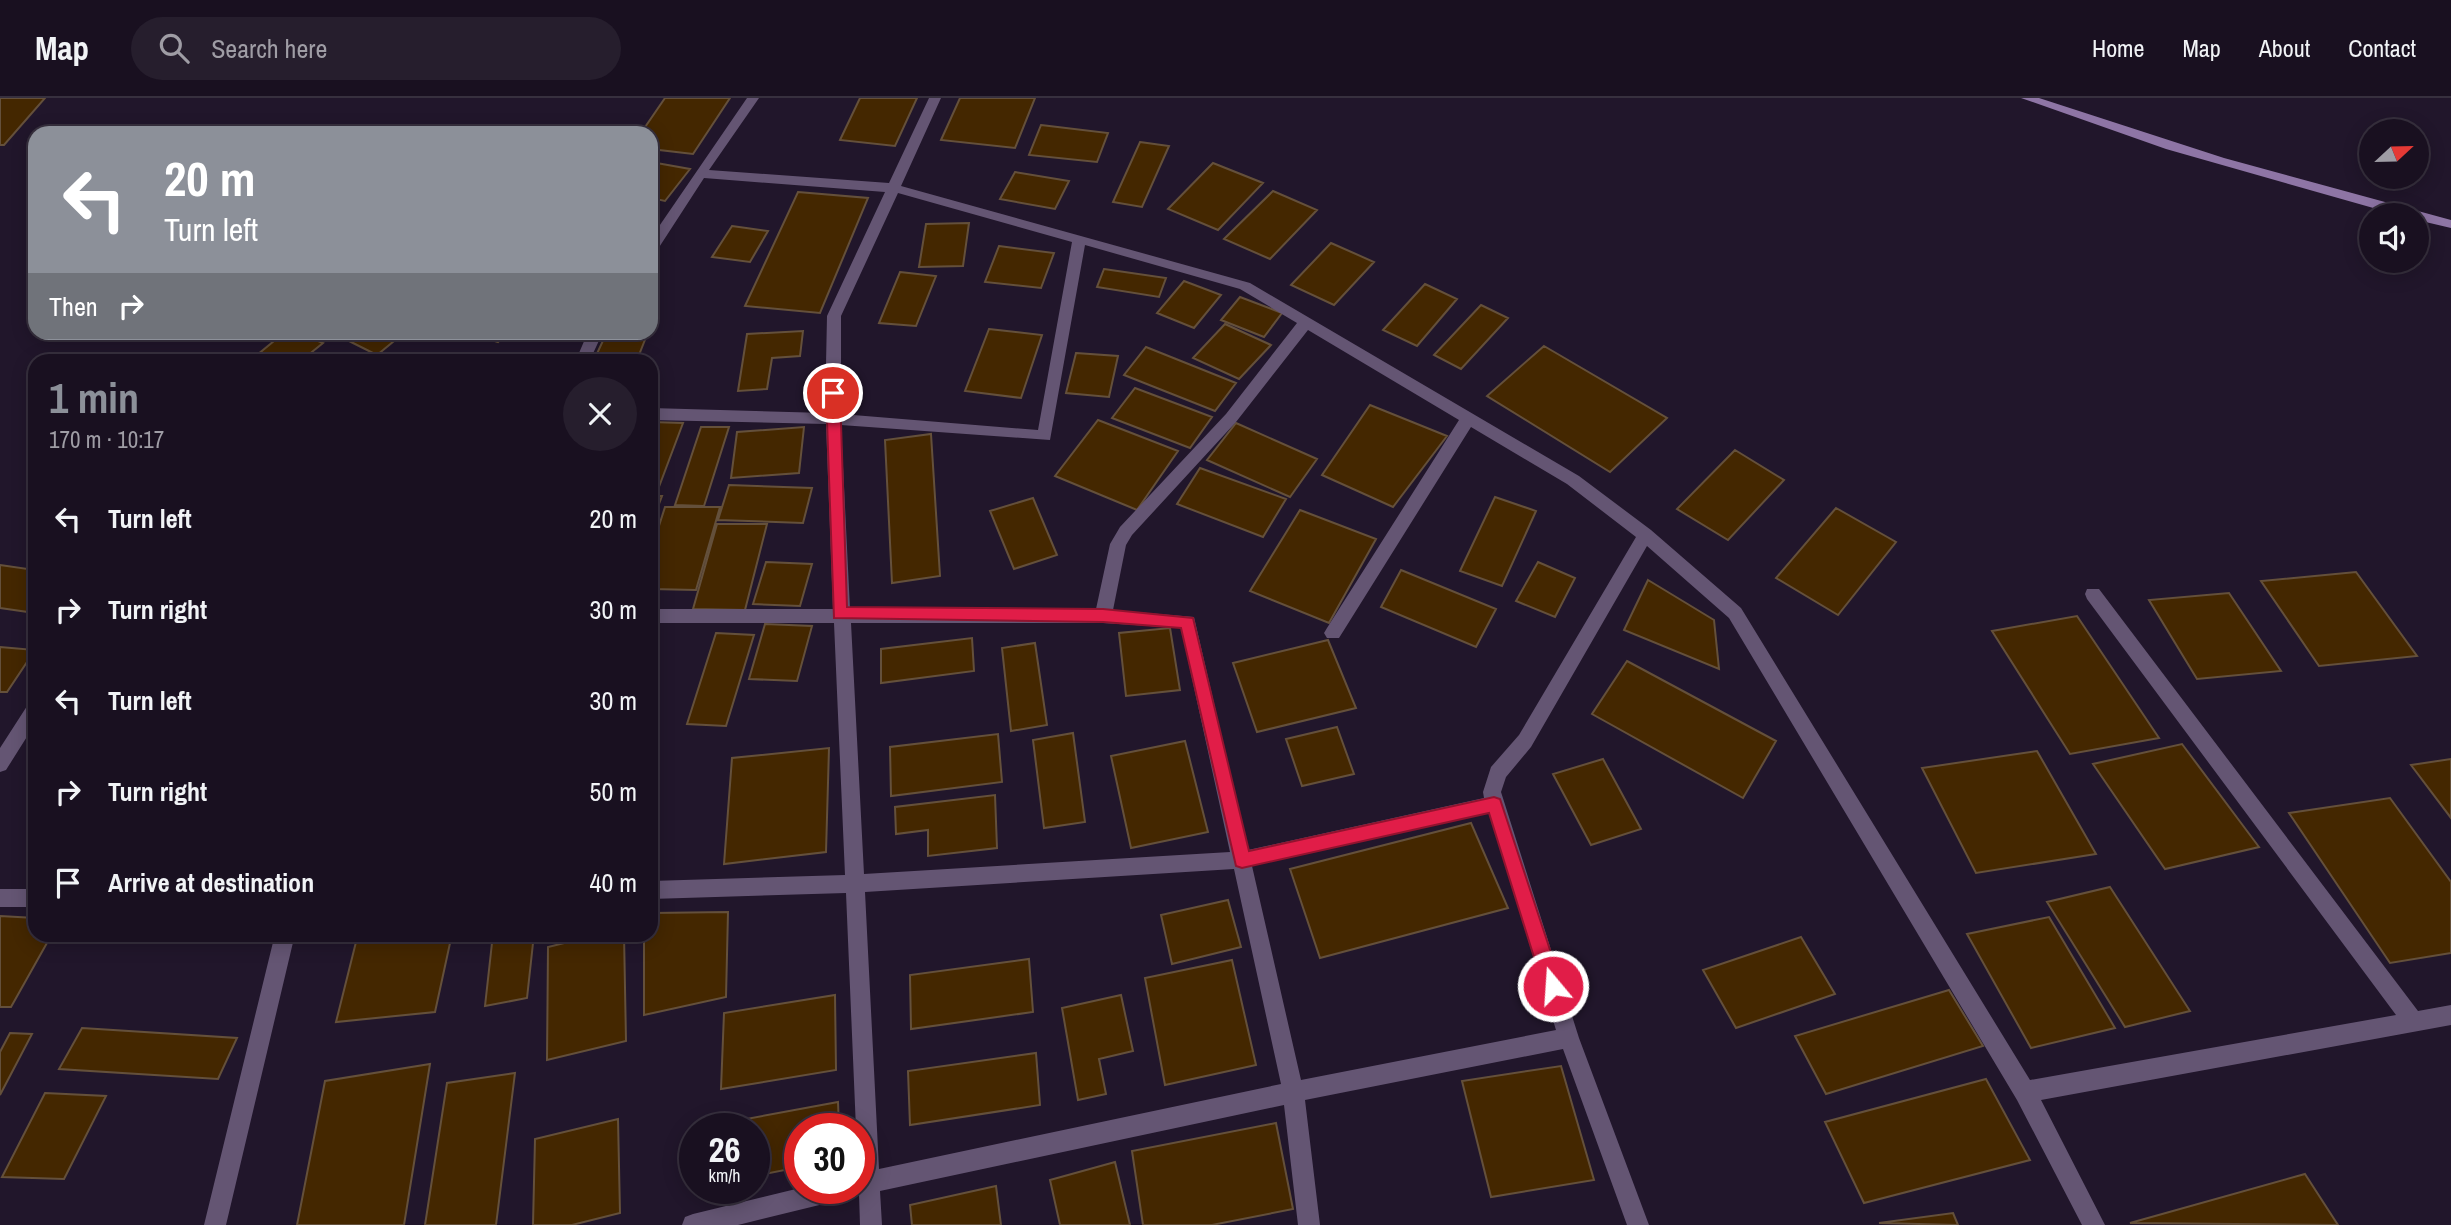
<!DOCTYPE html>
<html lang="en">
<head>
<meta charset="utf-8">
<style>
	body { margin:0; font-family:"Archivo Narrow",sans-serif; background:#261e2d; color:#f1f3f6; height:100vh; display:flex; flex-direction:column; font-size:26px; white-space:nowrap }
	* { box-sizing:border-box; margin:0 }
	p { font-size:23px; color:#9f9da5 }
	.icon { flex:none; width:38px; height:38px; fill:none; stroke:currentColor; stroke-width:2; stroke-linecap:round; stroke-linejoin:round }
	.map { position:relative; flex:1; overflow:hidden }
	.sheet { position:absolute; left:28px; top:256px; width:630px; height:588px; display:flex; flex-direction:column; background:#191020; border-radius:21px; box-shadow:0 4px 18px #0003,0 0 0 2px #37303e }
	.sheet>* { flex:none }
	.banner { position:absolute; left:28px; top:28px; width:630px; height:214px; border-radius:21px; box-shadow:0 4px 18px #0003,0 0 0 2px #37303e; background:#8c9099; color:#fff; overflow:hidden }
	.needle { width:46px; rotate:68deg }
	.fabs { position:absolute; left:2359px; top:21px; display:grid; gap:14px }
	.fabs a { display:grid; place-items:center; width:70px; height:70px; border-radius:50%; background:#191020; box-shadow:0 4px 18px #0003,0 0 0 2px #37303e; font-size:35px }
	.speed { position:absolute; left:679px; top:1015px; display:flex; gap:14px; font-size:35px; font-weight:700; text-align:center }
	.speed>* { display:grid; place-content:center; width:91px; height:91px; border-radius:50%; background:#191020; box-shadow:0 4px 18px #0003,0 0 0 2px #37303e; line-height:1 }
	.speed small { font-size:18px; font-weight:400 }
	.speed .limit { border:10px solid #d22; background:#fff; color:#111 }
	.pin { position:absolute; display:grid; place-items:center; width:60px; height:60px; color:#fff; margin:-30px; border:4px solid #fff; border-radius:50%; box-shadow:0 2px 7px #0007 }
	.me { position:absolute; width:77px; margin:-38px; rotate:342deg; stroke-linejoin:round; filter:drop-shadow(0 0 5px #0008) }
	.turn { display:flex; align-items:center; gap:24px; height:147px; padding:0 21px; font-size:32px }
	.turn .icon { width:91px; height:91px; stroke-width:2.5 }
	.turn b { display:block; font-size:49px; line-height:60px }
	.then { display:flex; align-items:center; height:66px; padding:0 21px; background:#0003; gap:14px; font-size:26px }
	.round { display:grid; place-items:center; flex:none; width:74px; height:74px; border-radius:37px; background:#261e2d }
	.summary { display:flex; align-items:center; justify-content:space-between; height:119px; padding:0 21px }
	h1 { font-size:42px; font-weight:700; line-height:52px; color:#8c9099 }
	ul { padding:0; list-style:none }
	li { display:flex; align-items:center; gap:21px; height:91px; padding:0 21px }
	li div { flex:1 }
	li b { display:block; font-size:26px }
	li em { font-style:normal }
	header { display:flex; align-items:center; gap:42px; box-sizing:border-box; height:98px; padding:0 35px; background:#191020; border-bottom:2px solid #37303e }
	header strong { font-size:33px }
	nav { display:flex; gap:38px; margin-inline-start:auto; font-size:24px }
	.search { width:490px; height:63px; background:#261e2d; display:flex; align-items:center; gap:18px; box-sizing:border-box; padding:0 24px; border-radius:38px; color:#9f9da5; font-size:26px }
	.map>svg:first-child { display:block }
	.building { fill:#442700; stroke:#64503b; stroke-width:2 }
	.lines { fill:none; stroke-linecap:round; stroke-linejoin:round }
	.street { fill:#645573; fill-rule:evenodd }
	.secondary { fill:#8e75a5; fill-rule:evenodd }
	.route { fill:#e11d48; stroke:#92132f; stroke-width:2 }
</style>
</head>
<body>
<header>
<strong>Map</strong>
<div class="search"><svg class="icon" aria-label="search" viewBox="0 0 24 24"><circle cx="10" cy="10" r="6"/><path d="M15 15l6 6"/></svg>Search here</div>
<nav><a>Home</a><a>Map</a><a>About</a><a>Contact</a></nav>
</header>
<div class="map">
<svg width="2451" height="1127" viewBox="0 0 2451 1127">
	<rect width="100%" height="100%" fill="#21162b"/>
	<path class="building" d="M0,0h45l-41,47h-4z
		M665,0h65l-37,56 -42,-5v-16h-10z
		M860,0h57l-22,48 -55,-6z
		M960,0h75l-20,50 -74,-8z
		M1041,27l67,8 -11,29 -68,-7z
		M1140,44l29,4 -27,61 -29,-5z
		M651,64l39,7 -25,32 -14,-3z
		M1213,65l50,20 -45,47 -50,-21z
		M1015,74l54,9 -14,28 -55,-10z
		M1273,93l44,19 -47,49 -46,-20z
		M798,94l70,6 -48,115 -75,-7z
		M969,125l-6,43 -44,1 7,-43z
		M732,128l36,5 -18,31 -38,-5z
		M1331,145l43,19 -40,43 -43,-20z
		M999,148l55,7 -13,35 -56,-6z
		M1104,171l62,9 -7,19 -62,-10z
		M900,174l36,4 -20,50 -37,-3z
		M1184,183l37,14 -27,33 -37,-15z
		M1425,186l32,15 -40,47 -34,-16z
		M1240,199l42,16 -18,24 -43,-17z
		M1481,207l27,13 -47,51 -27,-14z
		M1225,226l46,21 -32,34 -46,-21z
		M989,231l53,6 -21,63 -56,-7z
		M803,233l-3,25 -28,2 -5,31 -29,2 9,-57z
		M285,234h11l27,11 -21,17h-32l-13,-5z
		M331,234h74l-28,23z
		M467,234h40l-9,10z
		M607,234h41l-11,28h-43z
		M1544,248l123,72 -57,54 -123,-76z
		M1146,249l90,36 -21,28 -91,-36z
		M1076,255l42,3 -9,41 -43,-4z
		M1135,290l77,29 -22,31 -78,-30z
		M1370,307l77,31 -54,71 -71,-32z
		M1098,322l80,31 -41,59 -82,-34z
		M651,324l32,1 -26,69h-6z
		M1236,325l81,36 -27,38 -83,-37z
		M701,329h28l-25,79 -29,-1z
		M804,329l-5,46 -68,5 6,-46z
		M931,336l9,142 -48,7 -7,-143z
		M1735,352l49,30 -56,60 -51,-31z
		M1200,370l86,31 -23,38 -86,-33z
		M729,387l83,3 -9,35 -85,-3z
		M651,398h11l-11,29z
		M1495,399l41,14 -34,75 -42,-15z
		M1033,400l24,57 -43,14 -24,-58z
		M665,409h55l-24,83 -45,-1v-38z
		M1836,410l60,34 -58,73 -62,-37z
		M1300,412l76,29 -47,84 -79,-32z
		M717,426h50l-22,86 -52,-1z
		M766,464l46,2 -12,42 -47,-2z
		M1538,464l37,16 -20,39 -39,-16z
		M0,467l35,5v43l-35,-5z
		M1401,472l95,39 -20,38 -95,-40z
		M2356,474l61,84 -98,10 -58,-85z
		M1648,482l66,40 5,49 -95,-39z
		M2229,495l52,78 -84,8 -48,-79z
		M2077,518l82,122 -89,16 -78,-123z
		M765,526l47,2 -15,55 -48,-2z
		M1170,530l10,62 -54,6 -7,-63z
		M716,535l38,2 -28,91 -39,-2z
		M972,540l2,33 -93,12v-34z
		M1328,542l28,68 -99,24 -24,-69z
		M1035,545l12,82 -36,6 -9,-83z
		M0,549l35,3 -28,42h-7z
		M1627,563l149,80 -33,57 -151,-84z
		M1337,629l17,47 -52,12 -16,-47z
		M1073,635l12,89 -41,6 -11,-88z
		M998,636l4,48 -111,14 -1,-49z
		M1185,643l23,91 -77,16 -20,-92z
		M2182,646l77,103 -94,22 -72,-105z
		M829,650l-3,104 -102,12 8,-106z
		M2037,653l59,103 -120,19 -54,-105z
		M1603,661l38,70 -50,16 -38,-71z
		M2451,661v59l-40,-53z
		M995,697l2,53 -69,8v-26l-32,4 -1,-27z
		M2390,700l61,84v71l-61,10 -101,-150z
		M1471,725l37,85 -188,50 -30,-89z
		M2110,789l80,124 -65,16 -78,-125z
		M1228,802l13,47 -69,17 -11,-49z
		M728,814l-2,85 -82,18v-81h7v-21z
		M0,818l35,2v16h17l-41,73h-11z
		M2049,819l66,111 -84,20 -64,-114z
		M358,836h94l-17,78 -99,10z
		M493,836h41l-7,64 -42,8z
		M601,836h23l2,107 -79,19 1,-113z
		M1801,839l34,57 -99,34 -33,-58z
		M1029,861l4,53 -122,17 -1,-54z
		M1232,862l24,105 -91,20 -20,-107z
		M1949,892l34,56 -157,48 -31,-58z
		M835,897l1,75 -115,19 3,-76z
		M1121,897l12,56 -34,8 7,35 -28,6 -16,-92z
		M82,930l155,10 -19,41 -159,-10z
		M10,935l22,1 -32,61v-43z
		M1036,955l4,52 -130,20 -2,-54z
		M430,966l-26,161h-107l28,-144z
		M1561,968l33,114 -103,17 -29,-116z
		M515,975l-19,152h-71l22,-142z
		M1986,981l44,81 -166,43 -39,-81z
		M45,995l61,3 -42,83 -62,-2z
		M838,1004l1,27h-39v38l-46,9v-47h-40v-4z
		M618,1021l2,94 -48,12h-39l2,-86z
		M1276,1025l17,86 -81,16h-69l-11,-74z
		M1115,1064l15,63h-70l-10,-45z
		M2305,1076l33,51 -208,-2z
		M996,1088l5,39h-89l-2,-20z
		M1953,1115l5,12 -79,-2z"/>
	<g class="lines">
		<path class="street" d="M747,0h12l-50,72 180,13 40,-85h12l-40,88 349,97 329,193 72,54 90,78 289,472 366,-65 -309,-416 -2,-5 2,-5h12l319,422 33,-6v20l-410,75 64,125h-23l-65,-125 -288,-482 -82,-72 -116,201 -25,30 -5,15 78,246 70,187h-22l-64,-176 -258,51 15,125h-22l-14,-120 -404,86 2,34h-22l-1,-31 -6,-2 -9,7 -106,26h-56l3,-8 8,-3 107,-26h59v-59h-3l-10,-236 -195,6v-18l194,-6 -11,-252h-183v-14h182l-7,-185 -175,-4v-12l174,5 2,-97 58,-124 -181,-14 -48,74 -5,2v-16zM898,95l174,49 -34,188 -197,-16v-98zM1085,147l155,44 57,34 -71,91 -106,113 -10,17 -14,65h-246l-9,-184 209,15zM1308,232l151,90 -132,208 -3,5 3,5h12l132,-211 96,57 69,53 -117,198 -28,32 -8,25 1,6 -236,52 -54,-233 -81,-7 13,-65 6,-10 104,-113zM851,525h252l78,5 49,224 -366,22zM1489,715l67,217 -255,50 -49,-214zM1234,771l47,215 -402,85 -14,-277z
			M588,234h15l-13,28h-14z
			M35,602v24l-29,46 -6,2v-24l29,-45z
			M0,791h35v18h-35z
			M275,836h20l-69,291h-22z"/>
		<path class="secondary" d="M2021,0h18l185,60 227,62v8l-34,-8v-5h-19l-232,-66z"/>
	</g>
	<path class="route" d="M833,290l7,5 7,214 256,2 90,9 56,233 245,-54 6,2 62,187 -3,6 -6,3 -7,-3 -3,-6 -54,-173 -247,55 -6,-2 -55,-238 -78,-6 -269,-4 -8,-225z"/>
</svg>
<div class="fabs">
<a><svg class="needle" viewBox="-14 -14 28 28"><path d="M0-13l5 13h-10z" fill="#e53935"/><path d="M0 13l5-13h-10z" fill="#9f9da5"/></svg></a>
<a><svg class="icon" aria-label="sound" viewBox="0 0 24 24"><path d="M4 9h4l5-4v14l-5-4H4zM17 9q2 3 0 6"/></svg></a>
</div>
<div class="speed"><div>26<small>km/h</small></div><div class="limit">30</div></div>
<div class="pin" style="left:833px;top:295px;background:#d93025"><svg class="icon" aria-label="arrive" viewBox="0 0 24 24"><path d="M6 21V4h12l-3 4 3 4H6"/></svg></div>
<svg class="me" style="left:1553px;top:888px" viewBox="-20 -20 40 40"><circle r="17" fill="#e11d48" stroke="#fff" stroke-width="3"/><path d="M0-11L8 9 0 5-8 9z" fill="#fff"/></svg>
<div class="banner">
<div class="turn"><svg class="icon" aria-label="left" viewBox="0 0 24 24"><path d="M17 20v-9H6M10 6l-5 5 5 5"/></svg><div><b>20 m</b>Turn left</div></div>
<div class="then">Then<svg class="icon" aria-label="right" viewBox="0 0 24 24"><path d="M7 20v-9h11M14 6l5 5-5 5"/></svg></div>
</div>
<section class="sheet">
<div class="summary"><div><h1>1 min</h1><p>170 m · 10:17</p></div><a class="round"><svg class="icon" aria-label="close" viewBox="0 0 24 24"><path d="M6 6l12 12M18 6L6 18"/></svg></a></div>
<ul>
<li><svg class="icon" aria-label="left" viewBox="0 0 24 24"><path d="M17 20v-9H6M10 6l-5 5 5 5"/></svg><div><b>Turn left</b></div><em>20 m</em></li>
<li><svg class="icon" aria-label="right" viewBox="0 0 24 24"><path d="M7 20v-9h11M14 6l5 5-5 5"/></svg><div><b>Turn right</b></div><em>30 m</em></li>
<li><svg class="icon" aria-label="left" viewBox="0 0 24 24"><path d="M17 20v-9H6M10 6l-5 5 5 5"/></svg><div><b>Turn left</b></div><em>30 m</em></li>
<li><svg class="icon" aria-label="right" viewBox="0 0 24 24"><path d="M7 20v-9h11M14 6l5 5-5 5"/></svg><div><b>Turn right</b></div><em>50 m</em></li>
<li><svg class="icon" aria-label="arrive" viewBox="0 0 24 24"><path d="M6 21V4h12l-3 4 3 4H6"/></svg><div><b>Arrive at destination</b></div><em>40 m</em></li>
</ul>
</section>
</div>
</body>
</html>
